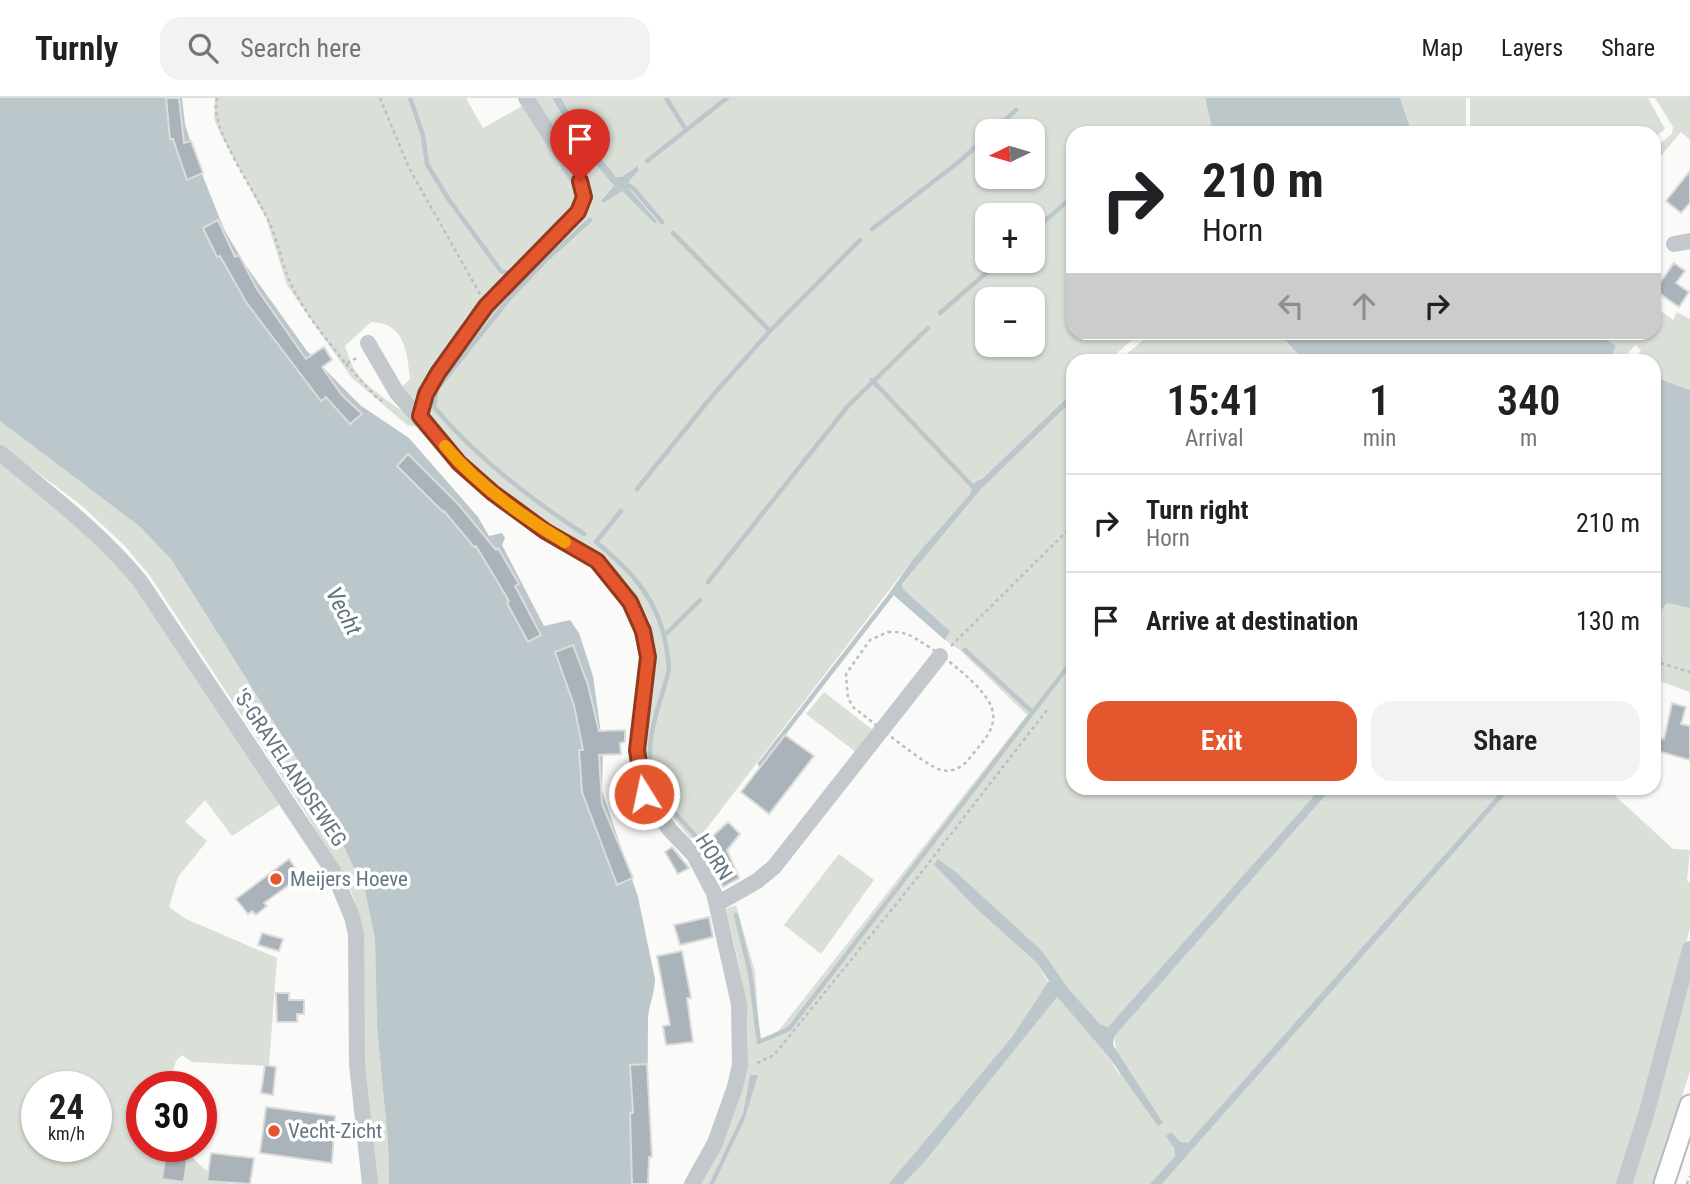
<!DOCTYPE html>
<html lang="en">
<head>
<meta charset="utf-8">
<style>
	body { margin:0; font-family:"Roboto Condensed",sans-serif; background:#f2f2f2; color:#202124; height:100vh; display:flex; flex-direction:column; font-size:26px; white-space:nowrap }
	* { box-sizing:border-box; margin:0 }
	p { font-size:23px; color:#757577 }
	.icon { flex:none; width:38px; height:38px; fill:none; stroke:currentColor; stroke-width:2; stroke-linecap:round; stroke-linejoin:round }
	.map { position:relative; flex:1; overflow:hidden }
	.sheet { position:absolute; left:1066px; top:256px; width:595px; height:441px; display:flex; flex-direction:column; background:#fff; border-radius:21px; box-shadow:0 2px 5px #0004 }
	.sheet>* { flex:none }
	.hud { position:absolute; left:1066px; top:28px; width:595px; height:214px; border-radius:21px; box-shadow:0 2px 5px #0004; background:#fff; color:#202124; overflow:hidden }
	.needle { width:46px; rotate:265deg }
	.fabs { position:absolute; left:975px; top:21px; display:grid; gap:14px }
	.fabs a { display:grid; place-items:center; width:70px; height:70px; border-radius:14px; background:#fff; box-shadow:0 2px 5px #0004; font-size:35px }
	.speed { position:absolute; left:21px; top:973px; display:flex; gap:14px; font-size:35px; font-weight:700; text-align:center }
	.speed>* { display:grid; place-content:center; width:91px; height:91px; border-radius:50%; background:#fff; box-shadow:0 2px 5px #0004; line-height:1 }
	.speed small { font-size:18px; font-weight:400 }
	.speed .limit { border:10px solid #d22; background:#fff; color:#111 }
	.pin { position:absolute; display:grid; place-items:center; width:60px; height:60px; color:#fff; margin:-72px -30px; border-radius:50% 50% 50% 0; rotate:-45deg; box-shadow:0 0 7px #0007 }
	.pin .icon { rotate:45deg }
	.me { position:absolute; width:77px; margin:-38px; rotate:350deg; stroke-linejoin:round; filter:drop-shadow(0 0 5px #0008) }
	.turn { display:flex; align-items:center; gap:24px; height:147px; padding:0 21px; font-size:32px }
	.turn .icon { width:91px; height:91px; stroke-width:2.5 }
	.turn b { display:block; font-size:49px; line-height:60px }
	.lanes { display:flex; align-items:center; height:66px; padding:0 21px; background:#0003; justify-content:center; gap:35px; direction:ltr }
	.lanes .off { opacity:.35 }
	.eta { display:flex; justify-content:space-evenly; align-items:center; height:119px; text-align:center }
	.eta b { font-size:42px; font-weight:600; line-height:49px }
	.button { display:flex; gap:14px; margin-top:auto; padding:14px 21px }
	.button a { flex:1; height:80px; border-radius:21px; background:#e4572e; color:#fff; font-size:28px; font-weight:600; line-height:80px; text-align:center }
	.button a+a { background:#f2f2f2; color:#202124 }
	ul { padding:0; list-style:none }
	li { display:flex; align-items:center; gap:21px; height:98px; padding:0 21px; border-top:2px solid #e0e0e0 }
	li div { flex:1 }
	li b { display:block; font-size:26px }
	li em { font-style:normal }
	header { display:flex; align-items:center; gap:42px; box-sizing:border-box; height:98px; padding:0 35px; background:#fff; border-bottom:2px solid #e0e0e0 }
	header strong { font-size:33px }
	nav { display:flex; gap:38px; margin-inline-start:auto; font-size:24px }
	.search { width:490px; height:63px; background:#f2f2f2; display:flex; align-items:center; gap:18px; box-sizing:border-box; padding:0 24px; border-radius:21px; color:#757577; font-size:26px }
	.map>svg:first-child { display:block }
	.green { fill:#dadfd7; fill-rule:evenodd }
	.water { fill:#bbc7cb }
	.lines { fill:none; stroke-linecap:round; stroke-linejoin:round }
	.stream { stroke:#bbc7cb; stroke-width:4.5 }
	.building { fill:#aab3b9; stroke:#dcdcda; stroke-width:2 }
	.major-casing { stroke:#b5babe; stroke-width:23 }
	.path { stroke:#bbbfc2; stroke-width:2.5; stroke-dasharray:3.5 3.5; stroke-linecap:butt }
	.minor { stroke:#c3c8cc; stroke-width:16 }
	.major { stroke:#fff; stroke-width:19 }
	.route-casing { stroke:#94391e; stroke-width:18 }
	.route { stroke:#e4572e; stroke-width:12 }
	.slow { stroke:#f59e0b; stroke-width:12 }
	.poi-dot { fill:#e4572e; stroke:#fff; stroke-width:2.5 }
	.labels { text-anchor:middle; stroke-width:7; stroke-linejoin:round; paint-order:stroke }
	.street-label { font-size:21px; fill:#657683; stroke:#fff }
	.poi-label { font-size:21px; fill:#657683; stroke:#fff; text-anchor:start }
	.water-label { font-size:23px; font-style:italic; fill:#60757c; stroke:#fff }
</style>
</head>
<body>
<header>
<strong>Turnly</strong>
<div class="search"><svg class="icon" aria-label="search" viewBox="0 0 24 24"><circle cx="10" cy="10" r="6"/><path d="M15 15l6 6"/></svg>Search here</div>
<nav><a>Map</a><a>Layers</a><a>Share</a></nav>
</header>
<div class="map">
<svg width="1690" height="1086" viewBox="0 0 1690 1086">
	<rect width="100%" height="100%" fill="#fafaf8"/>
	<path class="green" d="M215,0h251l17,30 41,-23 51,81 1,16 -110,115 -52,86 -16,-13 12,-11c-3,-28 -5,-56 -39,-57l-26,24c3,7 4,14 8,21 13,24 51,42 71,61l-17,-3 -55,-47 -65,-93 -21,-67 -46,-85 -6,-14z
		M532,0h20l32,52 30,36 -13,13 3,4 18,-12 33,33 2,-4 -31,-35 13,-15 -3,-4 -14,12 -6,-1 -35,-44 -20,-35h644l8,35h-140v199l67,1 -31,27h-36v32l-90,86 -9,5 -4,11 -57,65 -209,273 -13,7 -36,-42 -10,-19 -3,-20 11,-100 -3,-36 -15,-27 -14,-18 -104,-73 -47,-41 -40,-43 -4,-9 24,-47 82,-98 58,-59 3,-6zM987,33h45v46h-45zM987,117h45v46h-45zM987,201h45v46h-45z
		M1400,0h66v35h-54z
		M1470,0h178l17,31 -11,9v-5h-184z
		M1655,0h35v42l-9,-8 -27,32v-16l18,-14 1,-7z
		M1654,208l19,14 4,-8 13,7v71l-36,-13v-17h-19l6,-10 -6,-5 -12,15 -11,-4 4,-10c-13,-5 -25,-4 -35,-13l73,-1z
		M1153,234l126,1 24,27h-184z
		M1073,302v388h248l-213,239 -8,-3 -33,-37 -26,-36 -107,-86 45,46 58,52 20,34 51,59 12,20 -6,-39 218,-249h172l-316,356 -7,-2 -10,-9 -4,3 7,13 1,7 -25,28h-436l30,-63 13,-46h-7l-7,38 -34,71h-8c13,-34 46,-103 47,-137 2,-46 -12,-94 -22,-138l10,-4 19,67 4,59 2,9 4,3 15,-14 247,-314 -67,-65 -15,-10 5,-9 -47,-42 -1,-5 79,-95z
		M0,323l139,105 32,33 146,232 48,100 10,48 2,88 11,116 1,41h-14l-10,-84 -9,-194 -5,-15 -47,-81 -154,-234 -26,-31 -43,-40 -81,-60z
		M0,363l57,46 71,70 154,226 -50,33 -27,-36 -20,22 22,19 -29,36 -9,30 15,11 93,40 -8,108 -77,-4 -10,-7 -6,6 -8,26h-26v59h47c2,19 25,28 39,38h-228zM37,989h59v59h-59z
		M1667,505l23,5v84l-36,-13v-59z
		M824,594l50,39 -17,22 -51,-39z
		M1511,690h96l66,61 17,1 -3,30 3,3v44l-24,99 -47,158h-457z
		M839,756l35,26 -53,74 -37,-29z
		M1690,876v97l-36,113h-24z"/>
	<path class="water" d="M0,0h182l3,26 11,35 28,70 20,34 63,88 53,54 49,33 69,79 11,19 13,-3 3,5 -3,7 42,81 26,-6 9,13 14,43 10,72 -1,43 36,106 17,82c0,14 -6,25 -7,39l-1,166h-258l-1,-41 -11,-116 -2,-88 -10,-48 -48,-100 -146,-232 -32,-33 -139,-105z
		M552,0h9l20,35 35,44h6l15,-11 2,4 -13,15 31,36 -2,3 -33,-33 -18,12 -3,-3 13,-14 -30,-36z
		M1205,0h195l12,35h-199z
		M1279,235h302l8,7c10,-5 18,1 27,6l-4,10 8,4h-317z
		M1654,279l36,13v218l-23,-5 -13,17z
		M1073,294v8l-92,89 -79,95 1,5 47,42 -5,9 -55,-48 23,-33 57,-65 4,-11 9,-5z
		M1321,690h11l-218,249 -1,8 50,78 -5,3 -50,-70 -51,-59 -132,164 -22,23h-14l123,-147 37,-56 -12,-18 -58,-52 -45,-46 4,-6 19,14 85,78 25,36 33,37 8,3z
		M1504,690h7l-349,396h-12l25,-28 -1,-8 -8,-12 5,-4 10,10 7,1z
		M750,977h8l-14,46 -30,63h-5l34,-71z"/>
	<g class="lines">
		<path class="stream" d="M410,0l13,37 4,29 22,36 52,71 8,3
			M666,0l20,32
			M993,33l23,-21
			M647,63l80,-63
			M624,85l9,5 29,34
			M872,131l88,-68 27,-25
			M1032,134l37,-32
			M673,135l97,98
			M940,215l60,-52
			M872,282l103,109
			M637,391l76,-94 57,-64 90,-91
			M621,413l-25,31c37,30 65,61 71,110 1,7 3,14 1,21 -8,33 -24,65 -16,100 5,24 30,47 46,66
			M584,436c-54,-35 -108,-77 -150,-127l3,-18 71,-89 39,-41 43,-39
			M708,484l140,-176 80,-78
			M665,537l35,-35
			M965,552l66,61
			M760,666l134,-173
			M736,817l14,57 9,70 30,-13 284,-369"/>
	</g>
	<path class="building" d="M166,0h13l5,45 7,-2 12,32 -16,7 -14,-41h-3z
		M1690,73v32l-9,10 -15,-12z
		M218,122l17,37 4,-2 18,34 49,70 18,-12 8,13 -10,7 19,27 21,20 -12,10 -24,-27 -5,4 -75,-99 -26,-46 -3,1 -14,-29z
		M1674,165l11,8 -9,12 13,9 -10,15 -24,-17z
		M408,356l51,51 37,45 2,-2 21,36 -4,2 26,49 -13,7 -21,-39 2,-2 -33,-55 -2,1 -30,-36 -1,1 -46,-46z
		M573,547l15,40 11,46 26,-1v12l-5,1 1,11 -22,1 3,49 31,74 -16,7 -35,-93 -3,-42h4l-9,-45 -19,-53z
		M1672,605l14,4 -5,17 9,2v34l-36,-10v-13l10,2z
		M785,637l29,21 -45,58 -28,-22z
		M728,724l12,12 -13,16 12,28 -16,9 -22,-40z
		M672,749l17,21 -11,6 -13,-22z
		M289,761l12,17 -37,27 3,3 -11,9 -4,-4 -4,3 -12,-15z
		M709,819l4,20 -33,8 -6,-20z
		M262,835l21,6 -4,12 -21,-6z
		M682,853l9,47h-4l6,44 -27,3 -3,-19 7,-1 -13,-69z
		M276,895h13v7h15v14h-7v8h-20z
		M647,966l5,93h-3l-1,27h-16l-2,-71h3l-3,-48z
		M265,967l11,2 -3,28 -12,-2z
		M266,1009l69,9 -3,47 -72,-10z
		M166,1052l22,3 -4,29 -22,-3z
		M211,1055l43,5 -4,26 -43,-3z"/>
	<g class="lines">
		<g class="major-casing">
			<path id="major" d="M1664,1086l26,-79"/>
		</g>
		<path class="path" d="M217,0c-9,30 40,95 53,126 10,23 13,48 26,70 13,25 33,48 50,70l12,-7
			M380,0l29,70 71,126
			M346,266l32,35 5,2
			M888,534c7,0 14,0 21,3 22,11 82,54 84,78 2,18 -11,29 -21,42 -7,10 -17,18 -31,15 -16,-4 -70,-50 -87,-62l-6,-10 -2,-24 24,-34z
			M951,548l122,-121
			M1654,563l36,11
			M757,965l17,-8 136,-168 137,-177
			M1687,1086l3,-8"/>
		<path class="minor" d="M1674,146l16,-3
			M368,245l29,50 62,70 34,30 52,38 52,30 18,20 23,36 10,40 -11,93 7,44 26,36 24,25 20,38 25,111 1,61 -5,22 -20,56 -23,41
			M420,318c5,-25 20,-46 35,-67 37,-51 78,-92 123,-137 6,-11 7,-19 2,-30l-54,-84
			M0,355c49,41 100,79 140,128l193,290 19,46 4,17 1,130 13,120
			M717,806l40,-23 17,-14 166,-211
			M1624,1086l22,-69 44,-166"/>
		<use href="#major" class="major"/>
	</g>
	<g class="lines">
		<g class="route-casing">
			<path id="route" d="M580,83l4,16 -6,15 -92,94 -48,67 -12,21 -6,22 39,47 34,30 52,38 52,30 33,41 13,29 5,26 -11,93 7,44"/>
		</g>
		<use href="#route" class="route"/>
		<path class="slow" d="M445,348c33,39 76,70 120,96"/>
	</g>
	<g class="poi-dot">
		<circle cx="276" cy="781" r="7"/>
		<circle cx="274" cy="1033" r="7"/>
	</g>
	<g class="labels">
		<g class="street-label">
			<text transform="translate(290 670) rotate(56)" y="7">'S-GRAVELANDSEWEG</text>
			<text transform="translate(714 759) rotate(58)" y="7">HORN</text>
		</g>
		<g class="poi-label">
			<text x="290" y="788">Meijers Hoeve</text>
			<text x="288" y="1040">Vecht-Zicht</text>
		</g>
		<g class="water-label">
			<text transform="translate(344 513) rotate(62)" y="8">Vecht</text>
		</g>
	</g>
</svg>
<div class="fabs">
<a><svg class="needle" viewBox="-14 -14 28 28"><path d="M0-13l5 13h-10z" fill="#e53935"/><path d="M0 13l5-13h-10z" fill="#757577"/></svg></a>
<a>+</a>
<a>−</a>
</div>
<div class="speed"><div>24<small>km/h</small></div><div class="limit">30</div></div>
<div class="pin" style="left:580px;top:83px;background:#d93025"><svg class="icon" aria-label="arrive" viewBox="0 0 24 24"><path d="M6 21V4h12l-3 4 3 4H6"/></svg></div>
<svg class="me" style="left:644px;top:696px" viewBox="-20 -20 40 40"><circle r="17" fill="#e4572e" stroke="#fff" stroke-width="3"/><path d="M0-11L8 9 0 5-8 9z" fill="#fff"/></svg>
<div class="hud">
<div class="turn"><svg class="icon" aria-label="right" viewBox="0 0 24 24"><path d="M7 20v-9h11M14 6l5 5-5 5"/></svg><div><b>210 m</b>Horn</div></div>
<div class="lanes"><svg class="icon off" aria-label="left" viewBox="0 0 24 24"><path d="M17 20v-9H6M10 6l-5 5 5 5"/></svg><svg class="icon off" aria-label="ahead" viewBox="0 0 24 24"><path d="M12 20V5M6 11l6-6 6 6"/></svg><svg class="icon" aria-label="right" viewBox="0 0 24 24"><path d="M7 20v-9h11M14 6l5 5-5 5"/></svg></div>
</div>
<section class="sheet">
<div class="eta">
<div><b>15:41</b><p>Arrival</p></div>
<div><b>1</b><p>min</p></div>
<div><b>340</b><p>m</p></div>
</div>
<ul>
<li><svg class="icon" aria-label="right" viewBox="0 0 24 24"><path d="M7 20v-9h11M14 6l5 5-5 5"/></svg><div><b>Turn right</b><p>Horn</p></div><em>210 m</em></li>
<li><svg class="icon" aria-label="arrive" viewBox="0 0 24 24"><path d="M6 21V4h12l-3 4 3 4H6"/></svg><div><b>Arrive at destination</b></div><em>130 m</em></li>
</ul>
<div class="button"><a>Exit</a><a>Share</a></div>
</section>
</div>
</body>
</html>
